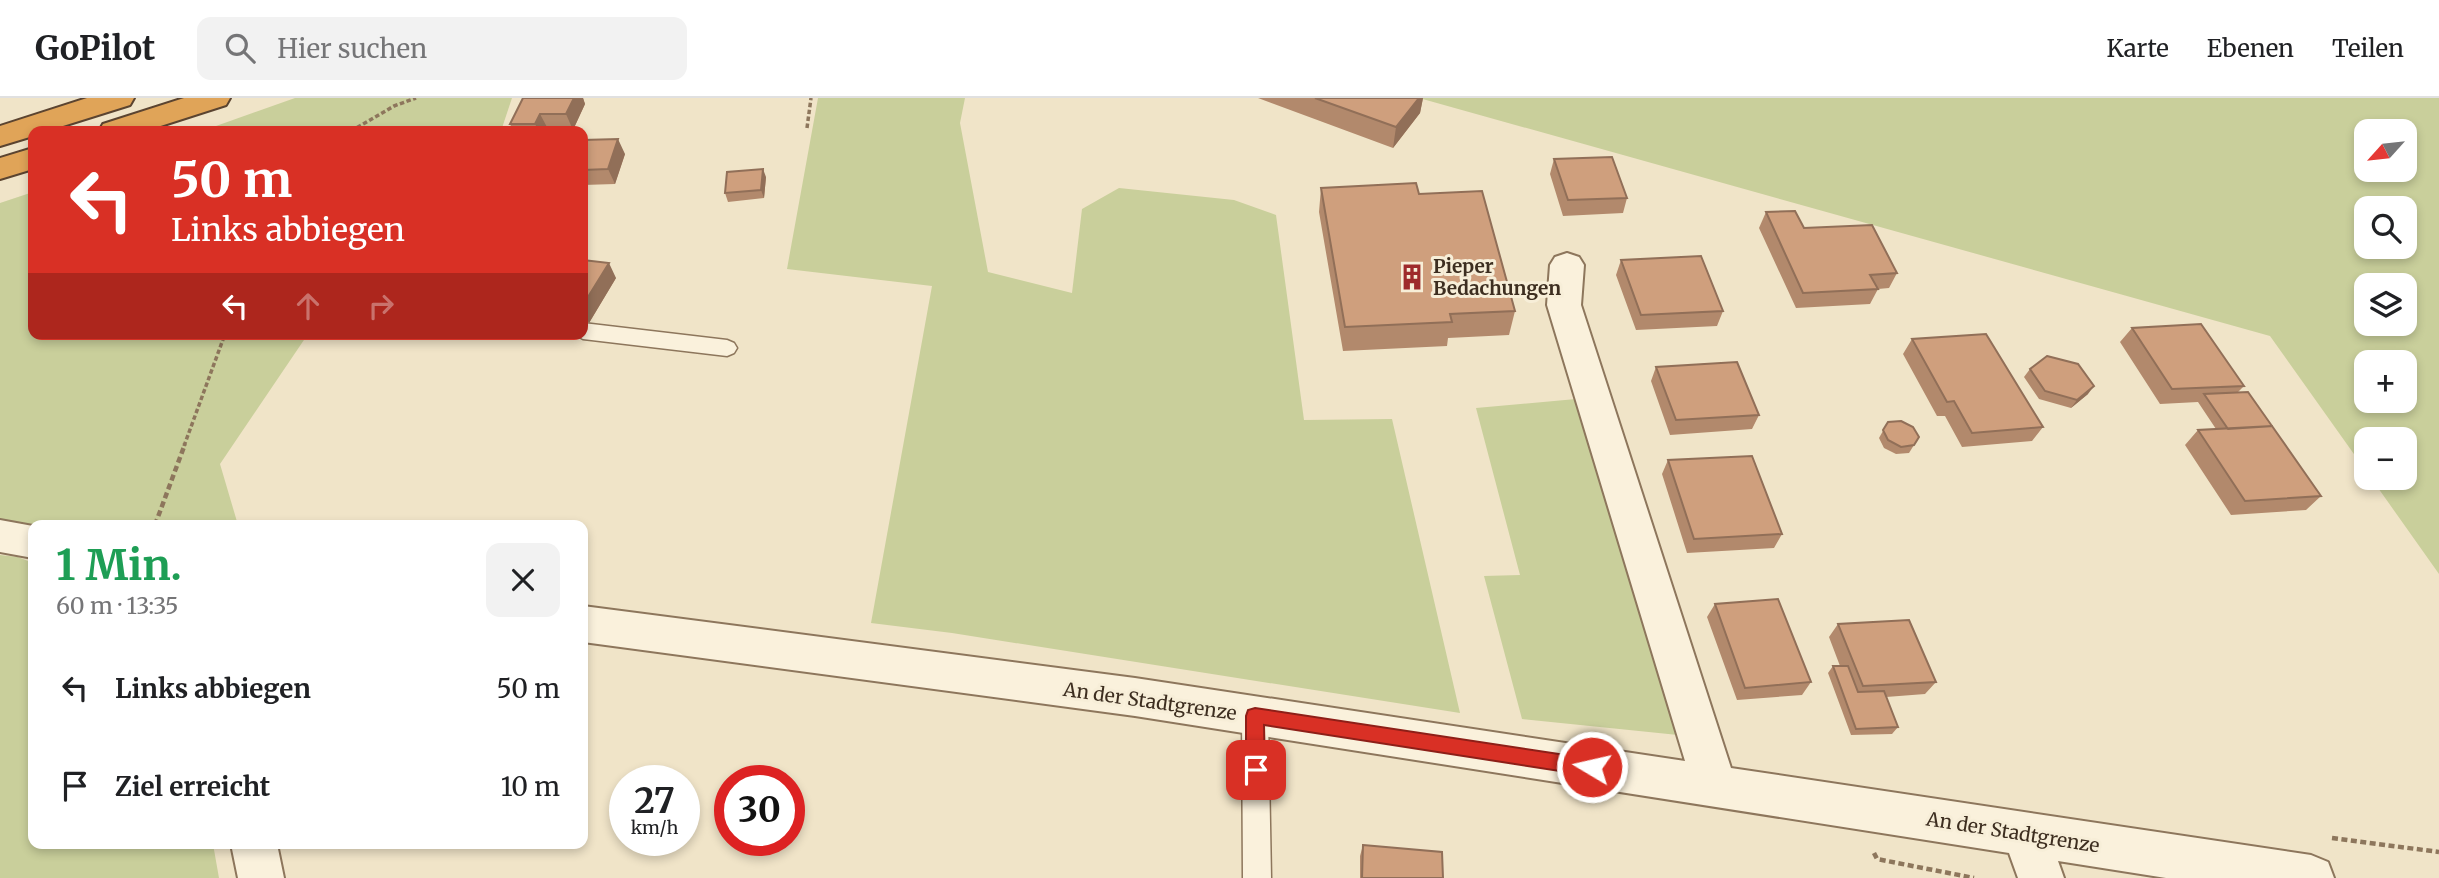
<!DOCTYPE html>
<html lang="de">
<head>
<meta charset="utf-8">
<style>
	body { margin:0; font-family:Merriweather,serif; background:#f2f2f2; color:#202124; height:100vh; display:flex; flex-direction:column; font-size:26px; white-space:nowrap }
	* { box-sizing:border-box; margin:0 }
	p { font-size:23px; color:#757577 }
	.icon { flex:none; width:38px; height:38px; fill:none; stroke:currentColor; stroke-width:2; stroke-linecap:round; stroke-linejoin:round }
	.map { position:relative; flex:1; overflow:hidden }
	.sheet { position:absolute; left:28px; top:422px; width:560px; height:329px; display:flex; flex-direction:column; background:#fff; border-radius:14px; box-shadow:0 4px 10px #0003 }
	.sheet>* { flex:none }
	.hud { position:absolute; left:28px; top:28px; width:560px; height:214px; border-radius:14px; box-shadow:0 4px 10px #0003; background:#d93025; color:#fff; overflow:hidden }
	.needle { width:46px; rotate:243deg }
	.controls { position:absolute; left:2354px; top:21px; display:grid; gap:14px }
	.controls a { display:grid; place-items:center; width:63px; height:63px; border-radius:14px; background:#fff; box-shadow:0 4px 10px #0003; font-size:35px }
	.speed { position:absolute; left:609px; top:667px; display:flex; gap:14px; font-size:35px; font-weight:700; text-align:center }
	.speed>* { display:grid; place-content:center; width:91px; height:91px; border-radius:50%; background:#fff; box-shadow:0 4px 10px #0003; line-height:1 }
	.speed small { font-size:18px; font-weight:400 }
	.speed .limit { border:10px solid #d22; background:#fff; color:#111 }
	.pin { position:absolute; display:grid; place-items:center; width:60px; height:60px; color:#fff; margin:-30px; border-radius:14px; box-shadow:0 4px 10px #0006 }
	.me { position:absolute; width:77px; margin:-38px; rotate:279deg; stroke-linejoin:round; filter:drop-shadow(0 0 5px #0008) }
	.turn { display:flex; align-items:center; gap:24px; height:147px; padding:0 28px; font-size:32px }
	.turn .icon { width:91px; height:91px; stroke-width:2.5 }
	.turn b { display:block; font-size:49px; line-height:60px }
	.lanes { display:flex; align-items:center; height:66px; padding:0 28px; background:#0003; justify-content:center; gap:35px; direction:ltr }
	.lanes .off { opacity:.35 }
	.round { display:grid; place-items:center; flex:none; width:74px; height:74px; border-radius:14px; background:#f2f2f2 }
	.headline { display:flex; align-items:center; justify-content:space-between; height:119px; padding:0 28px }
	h1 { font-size:42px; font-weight:700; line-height:52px; color:#1e9e55 }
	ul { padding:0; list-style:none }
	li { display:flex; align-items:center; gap:21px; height:98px; padding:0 28px }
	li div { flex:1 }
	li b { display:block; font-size:26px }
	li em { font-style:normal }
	header { display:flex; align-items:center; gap:42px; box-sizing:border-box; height:98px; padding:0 35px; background:#fff; border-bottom:2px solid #e0e0e0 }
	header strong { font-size:33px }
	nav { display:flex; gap:38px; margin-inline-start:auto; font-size:24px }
	.search { width:490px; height:63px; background:#f2f2f2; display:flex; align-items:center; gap:18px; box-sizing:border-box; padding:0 24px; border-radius:14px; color:#757577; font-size:26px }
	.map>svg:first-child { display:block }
	.green { fill:#c9cf9b; fill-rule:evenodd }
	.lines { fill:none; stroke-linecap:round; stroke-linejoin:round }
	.lane-casing { stroke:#8d765c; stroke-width:3 }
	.street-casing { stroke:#8d765c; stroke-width:4 }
	.highway-casing { stroke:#5b4430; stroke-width:4 }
	.path-far1 { stroke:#8d765c; stroke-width:3.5; stroke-dasharray:4.5 2.5; stroke-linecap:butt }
	.path { stroke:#8d765c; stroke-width:4.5; stroke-dasharray:6 3.5; stroke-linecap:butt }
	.lane { fill:#faf1dc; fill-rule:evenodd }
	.street { fill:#faf1dc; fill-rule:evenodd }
	.highway { fill:#e0a458; fill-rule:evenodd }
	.wall { fill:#b2896c }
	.shaded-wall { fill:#916f58 }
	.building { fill:#cf9f7d; stroke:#916f58; stroke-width:2 }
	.route { fill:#d93025; stroke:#8d1f18; stroke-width:2 }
	.labels { text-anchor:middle; stroke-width:6; stroke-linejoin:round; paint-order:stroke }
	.poi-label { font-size:19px; font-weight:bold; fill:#3d2e20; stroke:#f7eed8; text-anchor:start }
	.street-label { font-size:19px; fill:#3d2e20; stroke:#f7eed8 }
</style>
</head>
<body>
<header>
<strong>GoPilot</strong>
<div class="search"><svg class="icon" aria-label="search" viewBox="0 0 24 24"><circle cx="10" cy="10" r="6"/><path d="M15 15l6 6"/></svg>Hier suchen</div>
<nav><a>Karte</a><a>Ebenen</a><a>Teilen</a></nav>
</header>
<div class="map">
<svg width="2439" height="780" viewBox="0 0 2439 780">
	<rect width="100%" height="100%" fill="#f0e4c8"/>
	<path class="green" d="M295,0h217l-11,33h-299z
		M818,0h147l-5,25 28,149 84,21 10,-84 37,-21 115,12 42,15 28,205 88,-1 68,294 -508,-80 -81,-10 61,-337 -145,-17z
		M1419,0h1020v476l-68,-96h33v-39h-38v32l-96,-135zM2366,33h38v39h-38zM2366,110h38v39h-38zM2366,187h38v39h-38zM2366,264h38v39h-38z
		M33,94v142h275l-88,130 18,61 -205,2 -33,-4v-320z
		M1576,301l102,336 -156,-16 -38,-143 36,-1 -44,-167z
		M0,457l18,2 15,6v281h180l6,34h-219z"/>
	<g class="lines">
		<g class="lane-casing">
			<path id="lane" d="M583,225l144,17 7,3 3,5 -3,5 -7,3 -144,-17 -9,-5h9z
				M1255,606l9,4 4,8 3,162h-28l-1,-162 4,-8z"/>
		</g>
		<g class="street-casing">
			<path id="street" d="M1567,155l12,4 5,8 -3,40 150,463 580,87 17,7 6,16h-168l-108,-17 6,17h-46l-9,-25 -874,-137 -552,-74v-36l552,72 550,83 -138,-456 3,-40 5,-8z
				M0,422l33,6v32l-33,-6z
				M231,746h46l7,34h-46z"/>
		</g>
		<g class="highway-casing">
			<path id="highway" d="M87,0h47l-4,7 -83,26h-14v5l-33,10v-20z
				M184,0h46l-4,7 -81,26h-46l4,-7z
				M33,50v21l-33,10v-21z"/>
		</g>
		<path class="path-far1" d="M807,30l4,-30
			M351,33l43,-25 22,-8
			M184,348l41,-112"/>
		<path class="path" d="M155,427l30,-81
			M2332,740l107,14
			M1874,755l3,6 97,19"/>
		<use href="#lane" class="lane"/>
		<use href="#street" class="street"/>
		<use href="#highway" class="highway"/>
	</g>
	<path class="wall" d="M523,0h60l2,6 -12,26 -25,-1 -1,2h-34l-3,-7z
		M1258,0h165l-3,15 -27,35z
		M583,42l42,14 -10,30 -32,1z
		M1554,61l73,39 -4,15 -60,3 -13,-42z
		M766,79l-2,21 -36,4 -3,-9z
		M1321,90l98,6 96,117 -6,24 -61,3 -1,8 -104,5 -24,-139z
		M1766,114l38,16 93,45 -8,15 -11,1 -8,15 -74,4 -37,-80z
		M583,162l33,18 -27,45 -6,-1z
		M1621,162l102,51 -6,15 -81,4 -20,-55z
		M2132,230l112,58 -6,6 83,104 -15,14 -75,5 -46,-70 13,-15 18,-1 -18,-27 -38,2 -40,-62z
		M1912,241l131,88 -11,14 -70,6 -17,-31h-8l-34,-62z
		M1656,269l103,48 -7,14 -82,6 -19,-54z
		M2030,271l58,25 -17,14 -32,-9 -15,-22z
		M1888,324l26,23 -5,8 -13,1 -12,-6 -5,-10z
		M1668,362l114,74 -8,14 -87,5 -25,-79z
		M1715,506l96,78 -9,13 -65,5 -30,-83z
		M1838,526l98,58 -11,12 -39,3 12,30 -6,7 -41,1 -23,-62 5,-7h7l-11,-29z
		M1363,747l80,33h-83v-22z"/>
	<path class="shaded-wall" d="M574,0h9l2,6 -12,26 -7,-16z
		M1419,0h4l-3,15 -27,35 3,-21z
		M540,16l8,15 -1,2h-8l-4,-7z
		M618,41l7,15 -10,30 -7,-15z
		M763,71l3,8 -2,21 -3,-8z
		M609,165l7,15 -27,45 -6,-12v-6z
		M2094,288l-6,8 -17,14 6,-8z"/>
	<path class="building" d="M523,0h51l-8,16h-26l-5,10h-25z
		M1315,0h104l-23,29z
		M618,41l-10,30 -25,1v-30z
		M1612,59l15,41 -59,2 -14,-41z
		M763,71l-2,21 -36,3 2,-21z
		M1416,85l3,11 63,-3 33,120 -65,3 2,8 -107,5 -24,-139z
		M1795,113l9,17 68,-3 25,48 -27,2 8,14 -75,4 -37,-81z
		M1701,158l22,55 -82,4 -20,-55z
		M583,162l26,3 -26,42z
		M2201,226l43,62 -72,3 -40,-61z
		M1986,236l57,93 -71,6 -18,-32 -7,1 -35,-63z
		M2047,258l31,8 16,22 -17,14 -32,-9 -15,-22z
		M1737,264l22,53 -83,5 -20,-53z
		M2248,294l24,34 -44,3 -24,-35z
		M1901,323l12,6 6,10 -5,8 -13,2 -13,-7 -5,-10 5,-8z
		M2272,328l49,70 -76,5 -47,-71z
		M1752,358l30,78 -88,5 -26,-79z
		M1778,501l33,83 -66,6 -30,-84z
		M1909,522l27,62 -73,4 -25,-62z
		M1833,568h15l10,26 26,-1 14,36 -42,2z
		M1363,747l79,7 1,26h-81z"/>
	<path class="route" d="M1255,610l337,51 6,2 3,6 -3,6 -6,3 -328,-51 1,45 -3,6 -6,2 -7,-2 -3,-6v-54l2,-6z"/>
	<defs>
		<g id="building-bare" transform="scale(2.1)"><path d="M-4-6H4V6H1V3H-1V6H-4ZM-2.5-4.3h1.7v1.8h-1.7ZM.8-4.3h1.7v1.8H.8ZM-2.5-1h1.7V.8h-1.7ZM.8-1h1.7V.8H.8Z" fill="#9e2a2b" stroke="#f7eed8" stroke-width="2.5" paint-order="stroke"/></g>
	</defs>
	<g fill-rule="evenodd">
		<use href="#building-bare" x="1412" y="179"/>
	</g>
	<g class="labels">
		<g class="poi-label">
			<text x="1433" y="175">Pieper<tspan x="1433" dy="22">Bedachungen</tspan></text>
		</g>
		<g class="street-label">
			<text transform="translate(1150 603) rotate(8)" y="7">An der Stadtgrenze</text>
			<text transform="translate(2013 734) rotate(9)" y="7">An der Stadtgrenze</text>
		</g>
	</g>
</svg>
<div class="controls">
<a><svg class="needle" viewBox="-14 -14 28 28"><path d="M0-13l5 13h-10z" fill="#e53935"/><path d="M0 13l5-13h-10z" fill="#757577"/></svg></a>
<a><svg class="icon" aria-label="search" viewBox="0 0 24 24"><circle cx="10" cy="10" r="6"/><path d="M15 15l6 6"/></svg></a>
<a><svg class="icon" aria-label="layers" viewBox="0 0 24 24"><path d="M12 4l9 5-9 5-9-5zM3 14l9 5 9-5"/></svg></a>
<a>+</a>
<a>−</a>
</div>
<div class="speed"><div>27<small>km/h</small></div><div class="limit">30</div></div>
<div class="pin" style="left:1256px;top:672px;background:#d93025"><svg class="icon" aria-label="arrive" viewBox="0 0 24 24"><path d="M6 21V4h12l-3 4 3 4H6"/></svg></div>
<svg class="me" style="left:1592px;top:669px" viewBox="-20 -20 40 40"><circle r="17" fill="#d93025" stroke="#fff" stroke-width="3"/><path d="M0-11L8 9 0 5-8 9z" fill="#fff"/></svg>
<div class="hud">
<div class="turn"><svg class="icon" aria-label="left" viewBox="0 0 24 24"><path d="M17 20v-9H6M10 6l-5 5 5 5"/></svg><div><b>50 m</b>Links abbiegen</div></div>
<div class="lanes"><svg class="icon" aria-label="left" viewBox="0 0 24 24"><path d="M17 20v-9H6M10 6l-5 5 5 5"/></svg><svg class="icon off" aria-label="ahead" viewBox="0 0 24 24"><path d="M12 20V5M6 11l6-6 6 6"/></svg><svg class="icon off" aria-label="right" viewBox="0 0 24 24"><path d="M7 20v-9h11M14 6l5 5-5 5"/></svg></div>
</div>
<section class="sheet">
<div class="headline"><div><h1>1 Min.</h1><p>60 m · 13:35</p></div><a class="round"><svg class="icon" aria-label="close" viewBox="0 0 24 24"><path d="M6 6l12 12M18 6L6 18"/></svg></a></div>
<ul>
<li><svg class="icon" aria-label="left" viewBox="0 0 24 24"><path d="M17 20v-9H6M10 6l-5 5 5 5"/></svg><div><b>Links abbiegen</b></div><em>50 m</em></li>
<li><svg class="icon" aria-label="arrive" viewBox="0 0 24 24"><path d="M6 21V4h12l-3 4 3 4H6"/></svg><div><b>Ziel erreicht</b></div><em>10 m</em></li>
</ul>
</section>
</div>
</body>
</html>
